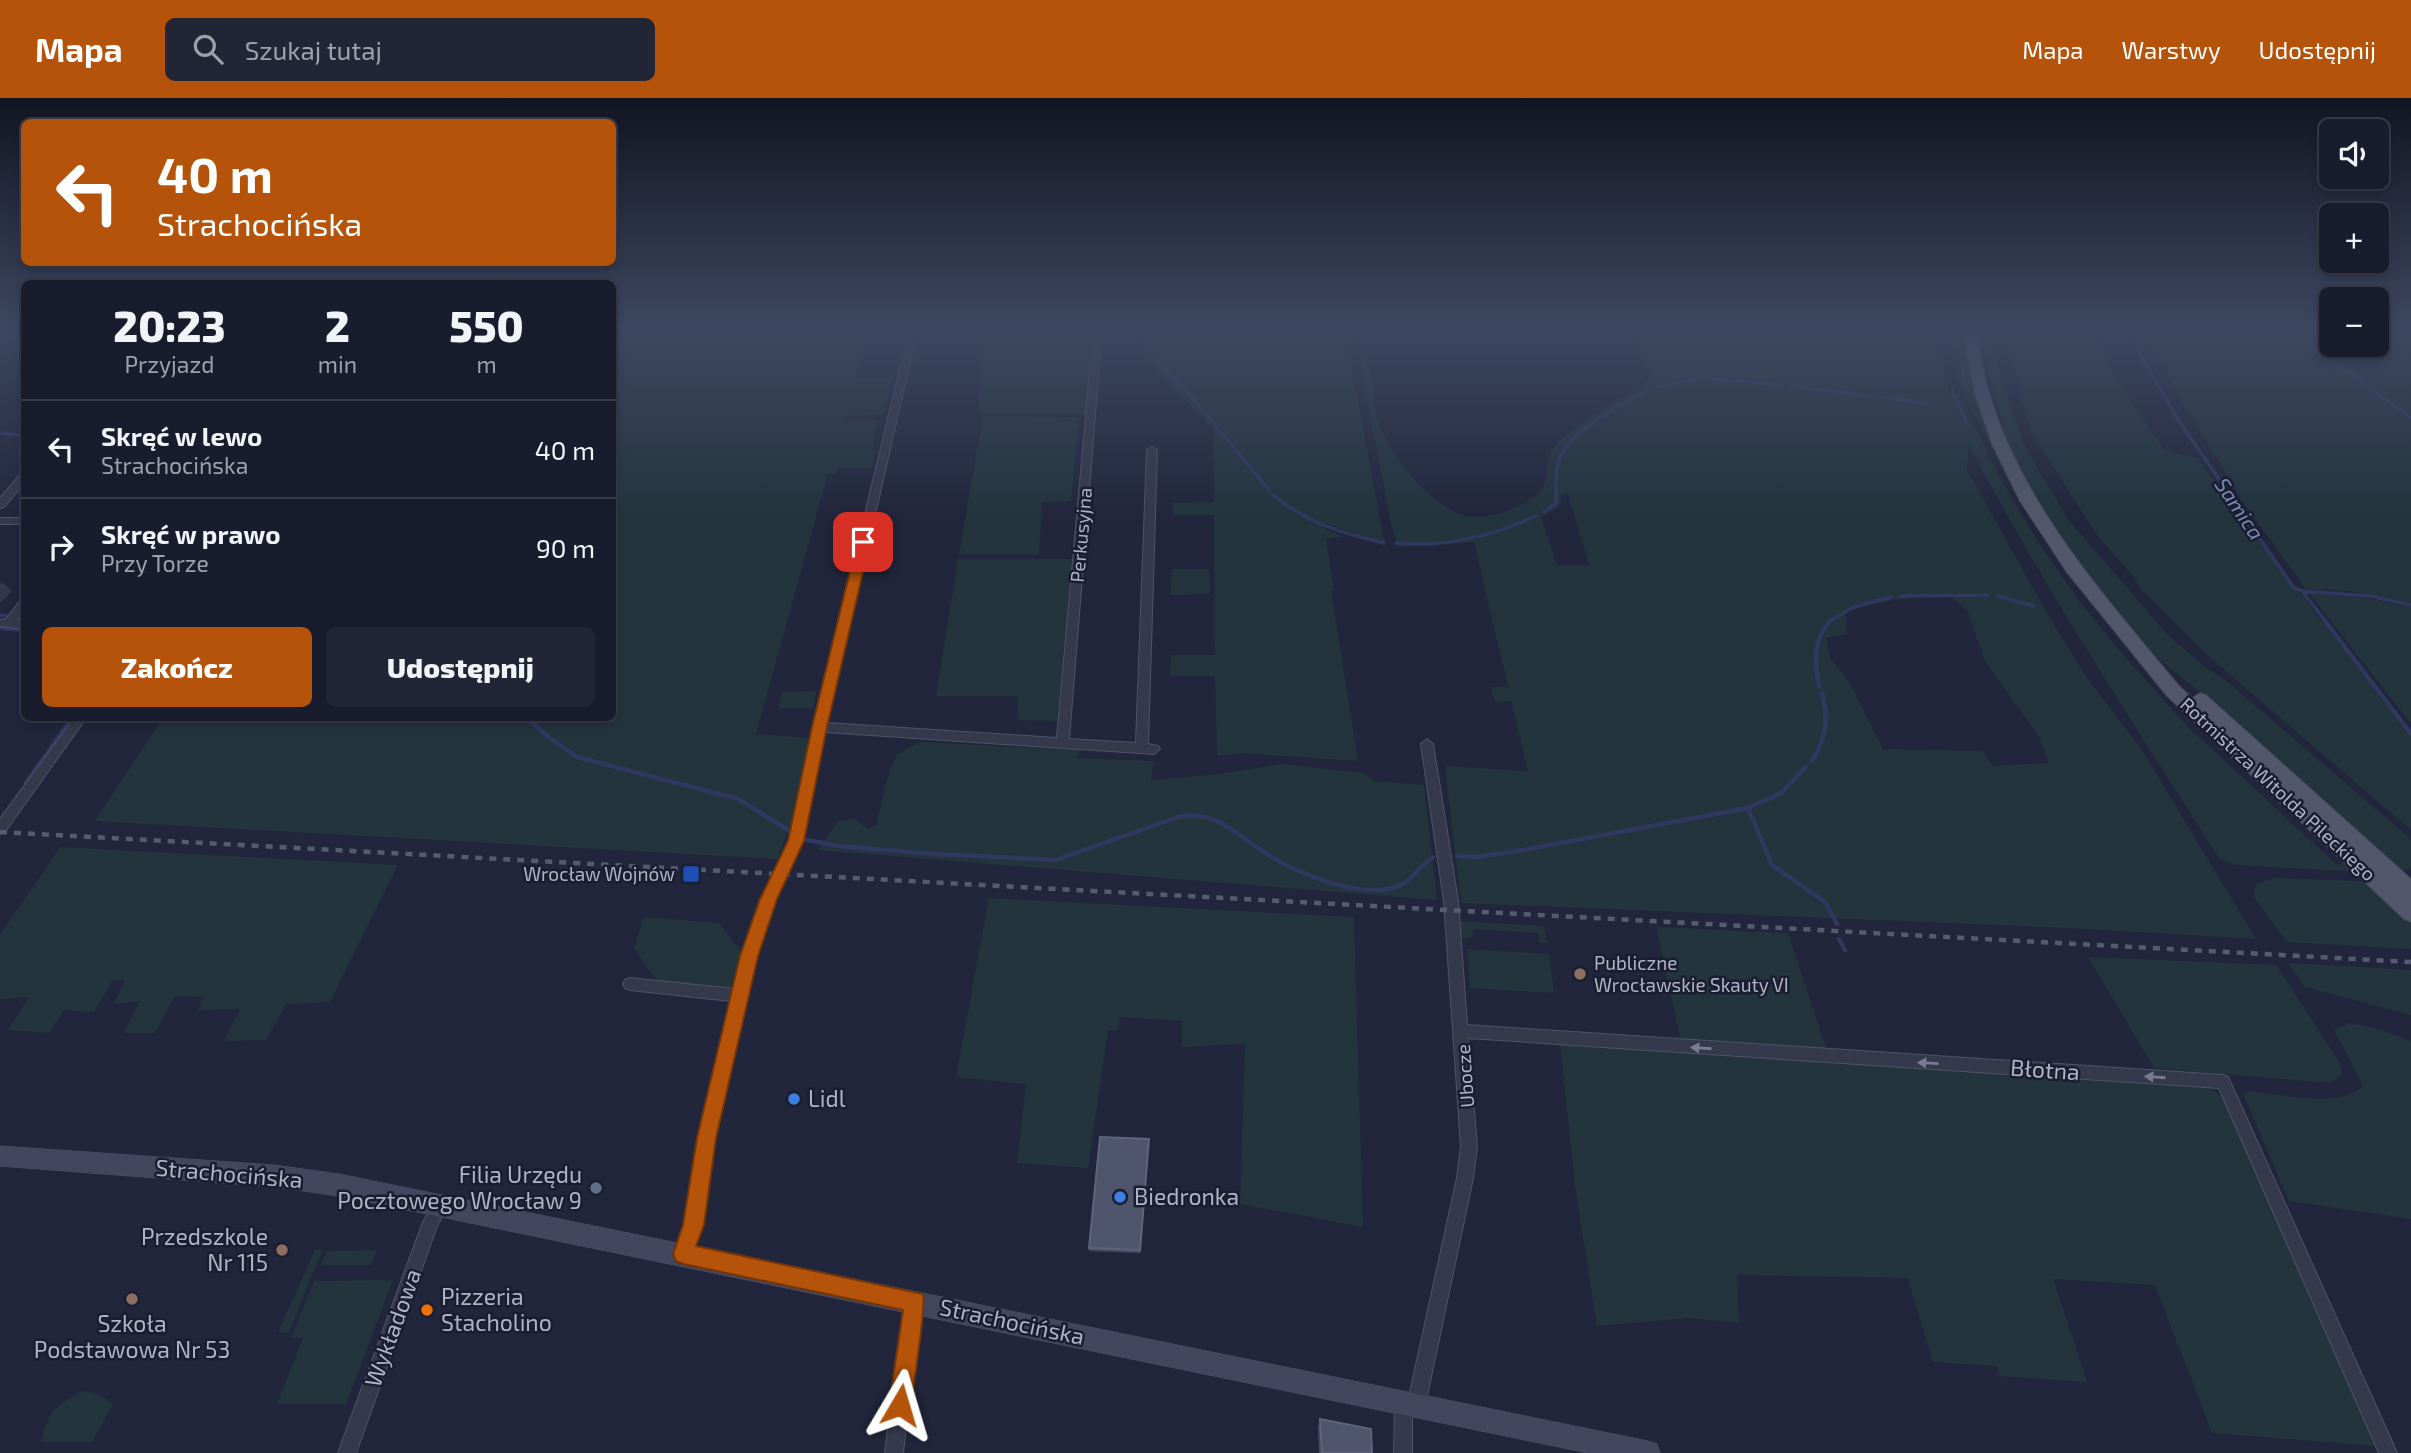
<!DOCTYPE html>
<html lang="pl">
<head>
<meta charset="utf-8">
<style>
	body { margin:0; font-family:"Exo 2",sans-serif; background:#222535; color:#f1f3f6; height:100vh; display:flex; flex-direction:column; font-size:26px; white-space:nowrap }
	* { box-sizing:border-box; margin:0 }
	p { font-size:23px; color:#9fa1aa }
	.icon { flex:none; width:38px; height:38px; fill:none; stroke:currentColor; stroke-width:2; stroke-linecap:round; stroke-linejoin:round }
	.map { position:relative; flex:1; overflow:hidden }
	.sheet { position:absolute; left:21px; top:182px; width:595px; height:441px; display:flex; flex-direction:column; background:#191c2d; border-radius:10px; box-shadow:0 4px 10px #0003,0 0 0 2px #373a49 }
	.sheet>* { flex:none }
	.hud { position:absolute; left:21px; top:21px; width:595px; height:147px; border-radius:10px; box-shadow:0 4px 10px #0003,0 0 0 2px #373a49; background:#b45309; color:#fff; overflow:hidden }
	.controls { position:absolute; left:2319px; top:21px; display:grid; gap:14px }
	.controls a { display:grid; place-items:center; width:70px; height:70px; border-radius:10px; background:#191c2d; box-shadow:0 4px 10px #0003,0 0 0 2px #373a49; font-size:35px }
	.pin { position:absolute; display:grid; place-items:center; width:60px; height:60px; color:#fff; margin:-30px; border-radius:14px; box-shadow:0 4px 10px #0006 }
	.me { position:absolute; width:77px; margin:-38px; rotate:7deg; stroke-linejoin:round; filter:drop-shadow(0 0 5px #0008) }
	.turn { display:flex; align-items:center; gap:24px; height:147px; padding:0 21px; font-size:32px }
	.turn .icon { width:91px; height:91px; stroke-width:2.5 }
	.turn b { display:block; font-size:49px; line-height:60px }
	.eta { display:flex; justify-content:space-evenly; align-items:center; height:119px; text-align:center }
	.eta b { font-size:42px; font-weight:800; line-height:49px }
	.primary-button { display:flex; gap:14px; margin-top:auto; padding:14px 21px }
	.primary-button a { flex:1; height:80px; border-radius:10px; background:#b45309; color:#fff; font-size:28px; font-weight:800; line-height:80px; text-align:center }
	.primary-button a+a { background:#222535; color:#f1f3f6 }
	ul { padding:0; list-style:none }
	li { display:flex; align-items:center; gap:21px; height:98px; padding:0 21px; border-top:2px solid #373a49 }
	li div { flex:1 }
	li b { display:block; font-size:26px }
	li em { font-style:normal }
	header { display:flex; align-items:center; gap:42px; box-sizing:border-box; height:98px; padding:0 35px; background:#b45309; color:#fff }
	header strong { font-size:33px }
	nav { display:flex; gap:38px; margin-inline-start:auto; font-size:24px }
	.search { width:490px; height:63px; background:#222535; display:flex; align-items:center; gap:18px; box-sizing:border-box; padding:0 24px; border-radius:10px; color:#9fa1aa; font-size:26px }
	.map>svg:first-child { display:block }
	.green { fill:#23343d; fill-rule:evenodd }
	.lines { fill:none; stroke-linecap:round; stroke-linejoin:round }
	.stream-far1 { stroke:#303860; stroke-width:3.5 }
	.stream { stroke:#303860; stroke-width:4.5 }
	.minor-casing { stroke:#505366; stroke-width:2 }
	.secondary-casing { stroke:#505366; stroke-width:1 }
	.primary-casing { stroke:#3e4255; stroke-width:2 }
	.minor { fill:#34394c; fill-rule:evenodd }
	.secondary { fill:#42465f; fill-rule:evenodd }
	.primary { fill:#52576c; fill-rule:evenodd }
	.rail { stroke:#565b73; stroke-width:4.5; stroke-dasharray:7 7; stroke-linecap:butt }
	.wall { fill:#444a64 }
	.shaded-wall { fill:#31374f }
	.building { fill:#50556e; stroke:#5f647c; stroke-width:2 }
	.oneway { fill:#787c90 }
	.route { fill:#b45309; stroke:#753606; stroke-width:2 }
	.transit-dot { fill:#1a4fb4; stroke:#1a1e30; stroke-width:2.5 }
	.education-dot { fill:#8d6e63; stroke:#1a1e30; stroke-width:2.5 }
	.shop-dot { fill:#3f7fe0; stroke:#1a1e30; stroke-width:2.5 }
	.service-dot { fill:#5c6f8a; stroke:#1a1e30; stroke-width:2.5 }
	.food-dot { fill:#e8710a; stroke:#1a1e30; stroke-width:2.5 }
	.labels { text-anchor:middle; stroke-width:5; stroke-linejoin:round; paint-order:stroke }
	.street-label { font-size:19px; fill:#b0b3c8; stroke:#1a1e30 }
	.poi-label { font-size:19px; fill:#b0b3c8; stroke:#1a1e30; text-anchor:end }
	.water-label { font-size:21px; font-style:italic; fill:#7d88b6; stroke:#1a1e30 }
	.near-street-label { font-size:23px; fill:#b0b3c8; stroke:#1a1e30 }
	.near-poi-label { font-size:23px; fill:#b0b3c8; stroke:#1a1e30; text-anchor:start }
</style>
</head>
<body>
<header>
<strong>Mapa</strong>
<div class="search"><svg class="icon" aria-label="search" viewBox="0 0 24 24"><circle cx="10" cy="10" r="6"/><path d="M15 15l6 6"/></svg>Szukaj tutaj</div>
<nav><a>Mapa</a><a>Warstwy</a><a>Udostępnij</a></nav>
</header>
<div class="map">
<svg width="2411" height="1355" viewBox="0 0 2411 1355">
	<rect width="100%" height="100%" fill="#21263c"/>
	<path class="green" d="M613,229h256l-14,52h37l-9,36 -38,1 -1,4h35l-7,30h5l-5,18h-34l-2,6h-8l-72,260 55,4 -20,85 -14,36 -682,-38 68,-103h449z
		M986,229h107l-7,87h-107l2,-61z
		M1101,229h243l41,218 -60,-22v6l20,8 -19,2 8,51 -3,1 27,170 -116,-8 -25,3 -2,-80h-45l1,-21h44l-1,-140h-41v-12l41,-1 -1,-73 -63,-67 -17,-30h-31z
		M1353,229h8c1,11 2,21 4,32 2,9 6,17 8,25 1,12 1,26 5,38 12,33 53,86 89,94 20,4 50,-7 66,-18 21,-15 9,-32 19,-48 15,-24 75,-51 99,-74l-20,-49h305l13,68 9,-2 44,89 35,58 39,57 43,53 69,77 148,137 58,3 -176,-160 -58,-47 -38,-38 -40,-50 -51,-79 -24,-52 -30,-114h13l13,58 22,61 42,72 100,116 40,35 16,9 183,157 5,6v26l-10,6 -58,-2 -107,-6 -17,-7c-87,-136 -175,-270 -250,-413l-2,25 81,145 39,63 55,72 114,189 -186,-11 -609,-25 -16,-137 83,5 -17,-70 -16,1 -4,-15 17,-1 -34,-144 -76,5 -7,-23zM1562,396h6l21,71h-32l-16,-48 18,-10zM1950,498l17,14 18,51 52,73 13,29 -57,3 -10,-15 -100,-2 -33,-66 -20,-25 -4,-20 21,-4 -2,-21c34,-14 68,-15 105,-17z
		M1947,229h16l5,28 34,108h-2l-42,-81z
		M2003,229h88l34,65 39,58 33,8 214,279v93l-205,-176 -67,-67 -5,-10 -38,-43 -65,-102z
		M2137,229h194v18h45l1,-18h34v276l-61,-12 -44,-2 -61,-84z
		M983,318l96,1 -8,84 -29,1 -3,52h-80z
		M958,461h114l-15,162 -40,-1 1,-24h-82z
		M1172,471h37l1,25 -40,1z
		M2309,495l51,4 51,10v117z
		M817,593l-4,17h-35l4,-16z
		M920,644l159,8 -2,8 77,3 -3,19 69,-6 62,-10 82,9 10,8 50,4 13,115 -619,-50 20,-29 16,-2 15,10 8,-5 7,-35 12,-34z
		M60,749l337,18h1l-68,137 -44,2 -20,36 -42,1 16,-32 -43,1 6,-13 -28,-1 -20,37h-31l16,-32 -26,3 11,-24h-12l-19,32 -30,-2 -15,23 -41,-3 21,-33 -29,2v-64z
		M2275,780l136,5v66l-124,-7 -34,-46 3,-12z
		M989,800l365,19 9,310 -123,-23 5,-160 -63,3v-26l-62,-4 -3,13h-9l-20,138 -71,-5 9,-79 -70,-7z
		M644,819l75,6 22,29 -11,38 -72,-7 -24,-35z
		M1459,823l85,5 3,17 -8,-1 -1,-9 -65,-4v9h-6l-1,2 -6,-3z
		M1656,829l132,6 39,118 -146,-10z
		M1467,851l82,5 5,39 -84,-5z
		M2088,859l188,8 64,98 2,12 -12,8 -176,-15z
		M2288,865l123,7v45l-106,-28z
		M2349,925l30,6 32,12v178l-122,-18 -46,-108 5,-2c32,3 92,18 115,-5l-29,-56z
		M1560,945l652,46 12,9 153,348 -165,-13 -57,-148 -102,-6 34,103 -87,-6 -3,-10 -64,-4 -25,-84 -171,-3 2,48 -51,-5 -91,8 -22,-140z
		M315,1152h7l-33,83 -11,-1z
		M377,1152l-6,15h-50l6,-14z
		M393,1182l-47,124h-69l26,-66h-12l23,-57z
		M83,1293l16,3 14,10 -21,38h-51c8,-33 13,-35 42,-51z"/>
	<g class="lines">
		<path class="stream-far1" d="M1136,229l20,36 33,31 80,96
			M1955,229l11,61
			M2125,229l52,91 116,169 9,4 68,5 41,9
			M2288,229l123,91
			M1790,288l81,10
			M1655,289l47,-9 80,7
			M1952,293l16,35
			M1881,299l45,6
			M0,335l24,3
			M1273,397c32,27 71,39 111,48
			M1544,414l12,-9c1,-14 -2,-30 3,-43 11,-30 63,-55 89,-70
			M1396,445c50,5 95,-7 140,-27
			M2302,493l24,31
			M1900,498l88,-1
			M1998,498l35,10
			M0,517l7,1
			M20,519l4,1
			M1828,524l26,-15 37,-10"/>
		<path class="stream" d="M2325,523l86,113
			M0,530l24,2
			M1819,588c-4,-24 -7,-46 11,-65
			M528,620l19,18 30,21 161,42 52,32
			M1812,663c14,-23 17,-42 10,-68
			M26,685l46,-65
			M1748,710l24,57 53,37 12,22
			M807,742l31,6 97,8 121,6 122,-43c40,-7 55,16 86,35 31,21 94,47 132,35 15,-5 24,-21 37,-30
			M1457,758l19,1 41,-6 231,-43 33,-15 25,-26
			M1839,841l6,11"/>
		<g class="minor-casing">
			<path id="minor" d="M910,229h8l-91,396 230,15 37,-411h8l-33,412 67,4 11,-293 5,-3 5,3 -9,294 10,2 2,3 -6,5 -329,-22 -23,109 -26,58 -20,57 -42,182 -13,87 -12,35 -6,2 -6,-2 -2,-6 10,-29 13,-87 33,-137 -101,-11 -5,-2 -2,-4 2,-4 5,-2 104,11 8,-33 20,-57 28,-58 24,-114z
				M24,376v9l-20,24 -4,1v-10l20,-23z
				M0,420h24v6h-24z
				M24,502v11l-7,9 7,1v8l-24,-3v-6l6,-1 14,-18z
				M74,620h12l-82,115 -4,1v-15z
				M1427,641l6,5 25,157 9,124 756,50 5,2 169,376h-18l-160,-365 -751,-50 9,108 -4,32 -48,227 -3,6 -6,3 -4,-2v41h-18l1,-50 3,-6 6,-3 5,3 48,-219 4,-32 -17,-245 -23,-157z
				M441,1098l5,3 3,5 -12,22 -81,227h-18l85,-231 13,-23z
				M915,1196l6,2 2,6 -7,30 -13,121h-18l15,-121 9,-36z"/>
		</g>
		<g class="secondary-casing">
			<path id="secondary" d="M0,1048l274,19 65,9 1309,267 9,3 3,9h-72l-1249,-257 -65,-9 -274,-21z"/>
		</g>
		<g class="primary-casing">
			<path id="primary" d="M1962,229h14c4,23 7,47 14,69 35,113 115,200 189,290l13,12 8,-5 6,2 205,184v43l-7,-3 -237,-223 -101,-125 -46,-70 -28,-57 -17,-50z"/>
		</g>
		<use href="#minor" class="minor"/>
		<use href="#secondary" class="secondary"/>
		<use href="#primary" class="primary"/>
		<path class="rail" d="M0,734l2411,130"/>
	</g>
	<path class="wall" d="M1149,1041l-8,114 -52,-2v-3z
		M1320,1321l52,34h-53l-1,-26z"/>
	<path class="shaded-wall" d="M2,484l10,9 -12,12v-19z"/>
	<path class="building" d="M1100,1039l49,2 -9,111 -51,-2z
		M1320,1321l51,10 1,24h-50z"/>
	<defs><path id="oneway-solid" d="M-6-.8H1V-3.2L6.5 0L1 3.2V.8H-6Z" transform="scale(1.75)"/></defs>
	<g class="oneway">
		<use href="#oneway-solid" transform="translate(1701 950) rotate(-176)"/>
		<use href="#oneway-solid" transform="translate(1928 965) rotate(-177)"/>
		<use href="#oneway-solid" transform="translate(2155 979) rotate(-176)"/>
	</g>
	<linearGradient id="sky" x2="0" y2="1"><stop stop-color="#121521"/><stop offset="0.55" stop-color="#3d4761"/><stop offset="1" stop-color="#3d4761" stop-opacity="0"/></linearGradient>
	<rect width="2411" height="419" fill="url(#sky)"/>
	<path class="route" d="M863,439l7,5 -43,185 -23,114 -27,58 -19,57 -42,182 -12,87 -8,21 227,48c4,9 -10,93 -12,111l-3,7 -8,4 -8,-4 -3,-7 14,-95 -220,-46 -7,-3 -3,-7 10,-29 14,-87 43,-182 20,-57 28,-58 24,-114 45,-185z"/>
	<rect class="transit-dot" x="682" y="767" width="18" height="18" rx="3.5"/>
	<g class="education-dot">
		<circle cx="1580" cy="876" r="7"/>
		<circle cx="282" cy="1152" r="7"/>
		<circle cx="132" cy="1201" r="7"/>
	</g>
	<g class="shop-dot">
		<circle cx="794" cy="1001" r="7"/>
		<circle cx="1120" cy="1099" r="7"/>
	</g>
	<circle class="service-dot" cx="596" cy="1090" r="7"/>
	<circle class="food-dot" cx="427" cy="1212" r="7"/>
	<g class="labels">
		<g class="street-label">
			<text transform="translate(1081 437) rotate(-85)" y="7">Perkusyjna</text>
			<text transform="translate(2278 691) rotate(43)" y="7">Rotmistrza Witolda Pileckiego</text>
			<text transform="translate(1465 978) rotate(-94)" y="7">Ubocze</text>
		</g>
		<g class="poi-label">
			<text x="675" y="783">Wrocław Wojnów</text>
			<text x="1594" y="872" text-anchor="start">Publiczne<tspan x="1594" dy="22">Wrocławskie Skauty VI</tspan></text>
		</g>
		<g class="water-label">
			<text transform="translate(2239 411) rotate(56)" y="7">Samica</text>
		</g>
		<g class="near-street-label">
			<text transform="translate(2045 972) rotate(4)" y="8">Błotna</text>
			<text transform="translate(229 1076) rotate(5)" y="8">Strachocińska</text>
			<text transform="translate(1012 1224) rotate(12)" y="8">Strachocińska</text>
			<text transform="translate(393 1230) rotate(-70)" y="8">Wykładowa</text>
		</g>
		<g class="near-poi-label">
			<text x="808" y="1009">Lidl</text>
			<text x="582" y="1085" text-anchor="end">Filia Urzędu<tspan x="582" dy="26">Pocztowego Wrocław 9</tspan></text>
			<text x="1134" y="1107">Biedronka</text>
			<text x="268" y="1147" text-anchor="end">Przedszkole<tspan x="268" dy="26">Nr 115</tspan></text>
			<text x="441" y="1207">Pizzeria<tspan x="441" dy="26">Stacholino</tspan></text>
			<text x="132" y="1234" text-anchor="middle">Szkoła<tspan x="132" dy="26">Podstawowa Nr 53</tspan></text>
		</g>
	</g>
</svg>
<div class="controls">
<a><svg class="icon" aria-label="sound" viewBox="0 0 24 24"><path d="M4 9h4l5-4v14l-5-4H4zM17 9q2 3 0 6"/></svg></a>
<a>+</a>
<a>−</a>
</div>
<div class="pin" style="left:863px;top:444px;background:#d93025"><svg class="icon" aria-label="arrive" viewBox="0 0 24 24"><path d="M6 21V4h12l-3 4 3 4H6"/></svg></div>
<svg class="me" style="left:900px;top:1307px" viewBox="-20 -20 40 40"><path d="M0-17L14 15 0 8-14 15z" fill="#b45309" stroke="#fff" stroke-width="4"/></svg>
<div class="hud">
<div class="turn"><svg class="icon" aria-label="left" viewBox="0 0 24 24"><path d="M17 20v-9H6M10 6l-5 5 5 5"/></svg><div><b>40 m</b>Strachocińska</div></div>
</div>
<section class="sheet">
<div class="eta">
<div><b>20:23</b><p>Przyjazd</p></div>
<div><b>2</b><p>min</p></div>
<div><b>550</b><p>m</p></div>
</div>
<ul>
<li><svg class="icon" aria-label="left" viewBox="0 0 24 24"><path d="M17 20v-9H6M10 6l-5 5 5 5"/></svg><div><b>Skręć w lewo</b><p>Strachocińska</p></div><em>40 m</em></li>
<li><svg class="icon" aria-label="right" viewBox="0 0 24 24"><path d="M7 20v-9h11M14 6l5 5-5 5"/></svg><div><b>Skręć w prawo</b><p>Przy Torze</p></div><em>90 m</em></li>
</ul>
<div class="primary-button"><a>Zakończ</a><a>Udostępnij</a></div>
</section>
</div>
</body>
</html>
